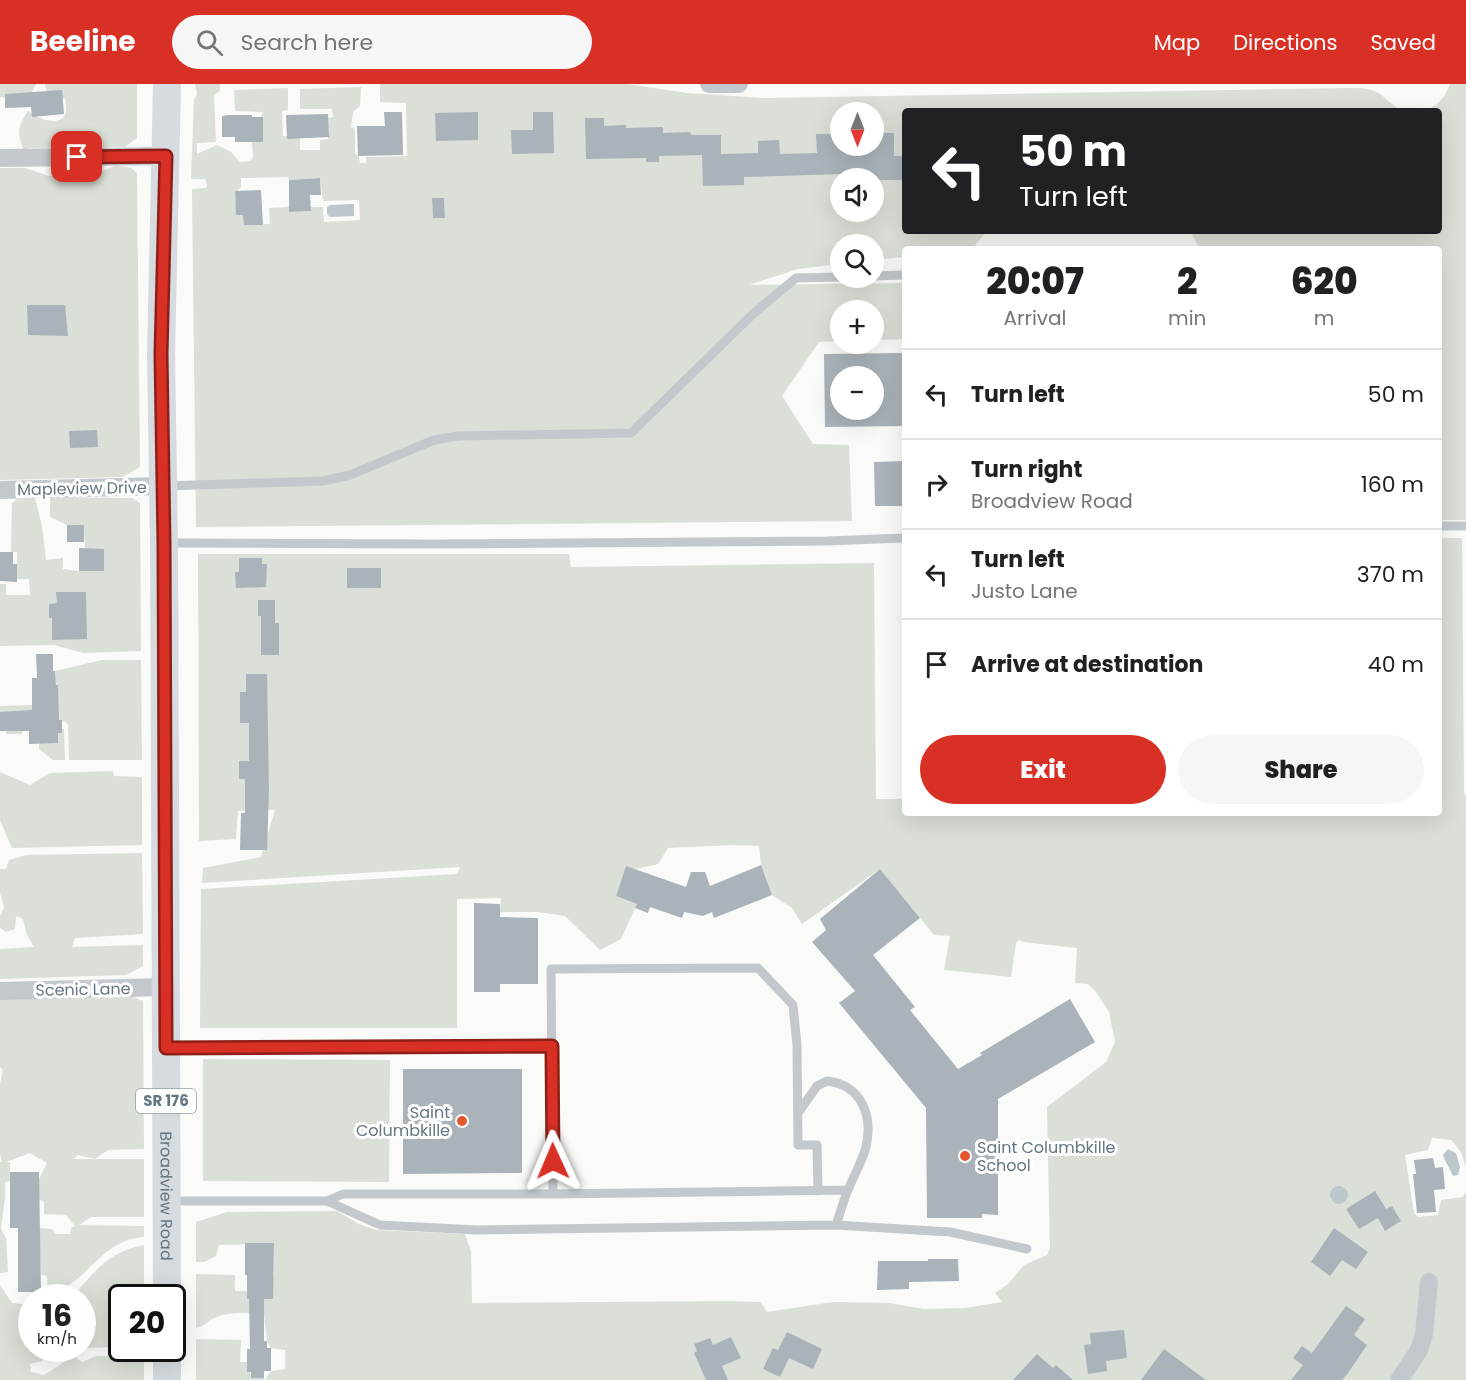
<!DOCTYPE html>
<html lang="en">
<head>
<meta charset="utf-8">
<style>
	body { margin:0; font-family:Poppins,sans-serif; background:#f6f6f6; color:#202124; height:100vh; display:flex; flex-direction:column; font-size:22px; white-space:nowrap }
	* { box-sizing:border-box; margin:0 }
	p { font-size:20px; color:#757577 }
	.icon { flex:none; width:33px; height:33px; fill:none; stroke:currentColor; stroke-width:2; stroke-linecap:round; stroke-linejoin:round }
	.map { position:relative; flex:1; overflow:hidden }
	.drawer { position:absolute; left:902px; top:162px; width:540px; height:570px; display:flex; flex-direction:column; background:#fff; border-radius:6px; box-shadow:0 6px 24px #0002 }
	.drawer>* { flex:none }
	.guide { position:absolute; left:902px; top:24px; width:540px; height:126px; border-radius:6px; box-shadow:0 6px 24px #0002; background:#202124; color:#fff; overflow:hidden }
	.needle { width:39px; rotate:180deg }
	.fabs { position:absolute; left:830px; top:18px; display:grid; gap:12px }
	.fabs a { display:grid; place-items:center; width:54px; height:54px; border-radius:50%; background:#fff; box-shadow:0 6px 24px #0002; font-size:30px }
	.speed { position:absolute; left:18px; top:1200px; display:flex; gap:12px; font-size:30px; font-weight:700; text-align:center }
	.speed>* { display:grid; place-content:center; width:78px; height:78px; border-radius:50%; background:#fff; box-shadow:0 6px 24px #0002; line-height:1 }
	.speed small { font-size:15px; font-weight:400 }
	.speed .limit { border:3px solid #111; border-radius:9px; background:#fff; color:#111 }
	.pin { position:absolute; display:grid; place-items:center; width:51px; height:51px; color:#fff; margin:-26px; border-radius:12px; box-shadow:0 3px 9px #0006 }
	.me { position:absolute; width:66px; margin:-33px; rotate:359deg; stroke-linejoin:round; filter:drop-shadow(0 0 4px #0008) }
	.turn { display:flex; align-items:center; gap:21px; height:126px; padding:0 18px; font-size:27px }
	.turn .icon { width:78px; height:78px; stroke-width:2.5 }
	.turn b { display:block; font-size:42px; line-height:51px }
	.eta { display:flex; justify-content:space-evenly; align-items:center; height:102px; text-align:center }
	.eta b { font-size:36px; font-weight:800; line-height:42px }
	.primary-button { display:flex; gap:12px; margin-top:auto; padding:12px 18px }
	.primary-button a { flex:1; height:69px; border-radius:36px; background:#d93025; color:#fff; font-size:24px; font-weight:800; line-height:69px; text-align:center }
	.primary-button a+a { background:#f6f6f6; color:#202124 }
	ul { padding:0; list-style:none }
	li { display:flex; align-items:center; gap:18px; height:90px; padding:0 18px; border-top:2px solid #e0e0e0 }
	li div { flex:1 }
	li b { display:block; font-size:22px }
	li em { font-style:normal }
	header { display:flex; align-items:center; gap:36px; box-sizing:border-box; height:84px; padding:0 30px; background:#d93025; color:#fff }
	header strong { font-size:28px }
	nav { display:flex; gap:33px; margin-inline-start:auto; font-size:21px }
	.search { width:420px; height:54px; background:#f6f6f6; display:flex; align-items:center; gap:15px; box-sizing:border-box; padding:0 21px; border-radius:33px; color:#757577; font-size:22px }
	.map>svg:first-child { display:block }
	.green { fill:#dadfd7; fill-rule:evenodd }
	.water { fill:#bbc7cb }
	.building { fill:#aab3b9; fill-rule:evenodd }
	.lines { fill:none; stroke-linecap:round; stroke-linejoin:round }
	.lane { stroke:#c3c8cc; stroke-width:9 }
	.street { stroke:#c3c8cc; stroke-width:18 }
	.primary { stroke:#d6dbdf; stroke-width:28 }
	.route-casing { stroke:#8d1f18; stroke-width:15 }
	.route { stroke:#d93025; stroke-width:10 }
	.poi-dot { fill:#e4572e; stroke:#fff; stroke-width:2 }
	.labels { text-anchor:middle; stroke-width:6; stroke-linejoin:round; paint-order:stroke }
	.shield { fill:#fff; stroke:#939fa8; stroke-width:1.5 }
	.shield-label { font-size:15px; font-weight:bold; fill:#657683 }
	.street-label { font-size:16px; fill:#657683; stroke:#fff }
	.poi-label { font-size:16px; fill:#657683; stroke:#fff; text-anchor:end }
</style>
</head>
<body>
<header>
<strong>Beeline</strong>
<div class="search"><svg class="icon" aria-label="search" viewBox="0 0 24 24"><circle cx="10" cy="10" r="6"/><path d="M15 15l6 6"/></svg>Search here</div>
<nav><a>Map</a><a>Directions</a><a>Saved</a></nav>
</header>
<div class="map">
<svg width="1466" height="1296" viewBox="0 0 1466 1296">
	<rect width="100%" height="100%" fill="#fafaf8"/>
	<path class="green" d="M0,0h36l-9,18 -27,-5z
		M45,0h92v54l-12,9 -97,1 -4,3c-7,-17 -7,-24 4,-40 8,6 29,17 37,4 2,-4 1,-11 0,-16l-18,-4z
		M195,0h25v7l-6,4 2,47 -19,1v11l20,-9 14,7 9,10 11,-1 2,-4 -1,-15 11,-30 -28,-1 -1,-21 54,-2v22l-6,1 1,25h17v14h20v-10l8,-1v-21l5,-1 -1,-8h-32v-20l61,-2 -1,19 -7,6 -2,15 4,2v24l4,4 1,6h6v-6l41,-1 -1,-53 -26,-1v-18h247l60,9 78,5 581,-10c11,0 24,-1 34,6 8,6 14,13 24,17h-500v120h83l-15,18h-68v8l-31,3v-16h-33v20l-42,5 -49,16 155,-2v56l-31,1v-30h-33v31l-21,1 -37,54 31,48 36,1 3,76 -656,6 -4,-338 14,-1 1,-2 -2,-7h-14l3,-79 3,-6zM840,28h33v34h-33zM288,93l1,3 31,-2 3,23 36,-1 1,20 -36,2 -1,-15h-12l-1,4 -20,1 -1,-5 -20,1 1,16 -26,1v-4l2,-1 -1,-9 -10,-9v-9l6,-6v-9zM840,94h33v34h-33zM432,114h12l1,20h-12z
		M1450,0h16v436h-27l-1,-271h-238l-10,-18h248v-36l3,-22 -3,-1v-61h-14c14,-5 21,-14 26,-27z
		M116,81l15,3 6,5 3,294 -17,10 -123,3v-312h25l24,8h21l28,-3z
		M50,413l82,1 8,5 1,148 -58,2 -29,-8 -54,1v-62h6v11h24l-1,-16h-12v-27h-6l1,-49 5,-4 18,-1 7,28 4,34 17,-2v11l16,2 6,-22 -1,-24h-17l-17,-8z
		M1439,454h23l2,255 2,3v371l-5,-15 -10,-12 -19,-2 -4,12 -23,5 9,58 4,4 20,-2 3,-15 22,-3 3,-6v189h-1201l6,-9 14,-2v-19l-14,-2 -4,-7 -3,-27c-16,-1 -36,-3 -50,4 -7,4 -11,9 -18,10v-54l39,1v16h12l1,8h20l-1,-17 7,-7v-31l-55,1 -3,11 -12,6h-8v-40l31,-10 110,-1 22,13 17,6 89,4 6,18 1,51 255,-2 33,1 7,10 66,-10 56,1 35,6 41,-1 37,-6 -7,-9 13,-9 16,-19 23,-10 3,-7 -3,-141 59,-45 9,-20 -6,-30 -13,-20 -8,-8 -13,-1 2,-35 -54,-6 -4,-2 -3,3 -5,34 -67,-7 6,-34 -16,-1 -54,-66 -78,55 -10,-16 -20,-13 -11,-30 -2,-19 -25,-1 -66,3 -10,16 -34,8 -8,24 21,8 -16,35 -21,11 -35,-34 -27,-4h-38l1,-14 -44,1v129h-257l1,-139 256,-15 3,-7 -258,16 1,-15 58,-11 14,-47 -37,1 -2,28 -37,2 -1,-287h371l2,13 303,-4 2,236h28v14h534z
		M102,576h39l1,100h-73l-1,-36 -6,-4 -40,2v12h-16l-1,-22h-5v-6l33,-1 25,-6 -3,-28z
		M62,645h2l1,31h-12l-14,-11v-6h19v-10z
		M113,687l1,5 28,1v68l-130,3 -12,-28v-48l30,13 20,-12z
		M142,769l1,81 -68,4 -3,9 71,-2v21l-17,9 -126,4v-30l34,-2 -7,-12 -4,-16 -7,-3 -1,13 -9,3 -6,-4v-12l4,-8 -4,-15v-24h6l3,-9 17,-5z
		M128,911l15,6 1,148 -36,1 -13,9 -17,-4 -4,4h70v58h-53l-12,8 65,1v11c-45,2 -59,52 -96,56l-1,-17 -6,-1 -2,-47 13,1 4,5h14l1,-6 4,-2 -9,-11 -22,-1v-13l-7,-2 -1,-14 11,-22 -17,-10 -24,9h4v19l-5,1v16l-4,31 5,9 2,34 -8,1v-111h2l-2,-8v-70l3,-14 -3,-3v-69z
		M203,975l187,1 -1,122 -186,-1z
		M144,1161v52l-22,1 -1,49 -38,1 -1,-50 -15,-1 7,-2c23,-26 35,-43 70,-50z
		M0,1201l12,18 19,2 1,43 18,1 -8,12 -12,3 1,8 13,3 30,-19 8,6 14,-6 48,1v23h-144z
		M196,1255l45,1 -1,22h7l4,16h13v2h-68z"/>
	<path class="water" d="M354,120v12l-24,1 -3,-3v-7l3,-2z
		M1448,1065l8,4 4,14 -2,8 -5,1 -9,-18 -1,-3z
		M1330 1111a9 9 0 1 1 18 0a9 9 0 1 1-18 0Z"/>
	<path class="building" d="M62,6l2,24 -32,3 -1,-10 -26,1v-14z
		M384,28h18l1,43 -45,1 -1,-30h28z
		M478,28v28l-42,1 -1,-28z
		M533,28h20l1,41 -42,1 -1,-24h22z
		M328,30l1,23 -42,2 -1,-24z
		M229,31h23v2h11v25h-28v-5h-13v-21z
		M585,34h19v8l22,-1v3l37,-1v6l27,-1 1,3h30v19l37,-1v-12l21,-1 1,14 37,-1 -1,-19h18l1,9h5v3h34v-13h20v23h10v24h-30v-7l-130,4v8l-41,1 -1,-31 -43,1v6h-13v-4l-60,1z
		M320,94l1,17h-11l1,16 -22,1v-32z
		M261,106l2,35h-19l-1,-10h-7l-1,-24z
		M432,114h12l1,20h-12z
		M27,221h38l3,31 -40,-1z
		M904,269v73l-79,1 -1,-73zM840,292h33v34h-33z
		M97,346l1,17 -28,1 -1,-17z
		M904,377v45h-29l-1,-44z
		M67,441h17v17h-17z
		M79,464l25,1v22h-25z
		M0,468h13v12h4v18l-17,-1z
		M239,474h23v6h5l-1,23 -30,1 -1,-16h4z
		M347,484h34v20h-34z
		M56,508h30l1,47 -35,1v-22h-3v-14l8,-1z
		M258,516h17v23h4v32h-18v-39h-3z
		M36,570h17v17h2l1,14h2l1,35h3v13h-4v10l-29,1v-13h-29v-19l32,-2v-32h5z
		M246,590h21l2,117 -2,59h-27l1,-37h4v-34h-6v-18h10v-38h-9v-31h6z
		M761,781l11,30 -58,23 -2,-6 -9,4 -19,-4 -2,6 -32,-11 -2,6 -13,-5 2,-4 -21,-8 10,-30 60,21 5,-15h14l5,14z
		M880,785l40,49 -47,37 42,52 -5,3 48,59 24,-14 -2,-2 90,-54 25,43 -97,57v116l-16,-1v4h-55l-1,-110 -87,-105 16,-12 -43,-49 14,-12 -6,-11z
		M474,819l26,1v13l38,1v66h-38v8h-26z
		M403,985h119v104l-119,1z
		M1433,1074l2,10 8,-1 2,22 -11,1 2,22 -19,1 -4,-39h3l-2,-14z
		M10,1088h29l2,120h-23v-64h-8z
		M1375,1107l11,18 6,-3 9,15 -16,10 -7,-13 -19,11 -13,-20z
		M1334,1144l34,24 -12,17 -14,-9 -12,16 -19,-14z
		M245,1159h29l-1,56h-9v42h3v7h4v23h-7v7h-13v-6h-4v-23h3l-1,-50h-2v-24h-2z
		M928,1175h30l1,22 -50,1v7l-32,1 1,-29h50z
		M1346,1222l19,13 -11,16 13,10 -19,28 -6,7h-51l12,-15 -10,-7 9,-12 10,7z
		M1124,1246l3,28 -21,3 1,10 -19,3 -4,-29 7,-1 -1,-11z
		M787,1248l35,17 -9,20 -24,-11 -9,19 -17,-8 10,-21 5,2z
		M731,1253l10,21 -19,8 6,14h-22l-12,-27 3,-2 -3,-7 16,-6 3,7z
		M1164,1265l42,31h-65z
		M1037,1270l16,14 3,-3 17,15h-60z"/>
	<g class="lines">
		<path class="lane" d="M873,192l31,-1
			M165,402l158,-5 27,-6 84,-35 24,-4 173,-3 122,-119 43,-36 44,-1
			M1438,442h28
			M166,459l267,1 394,-3 77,-3
			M170,964l382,-2
			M553,1110l-2,-225 207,-1 35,37 4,40 1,100h19l1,46
			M169,1117h158l16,-7h210l294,-4
			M327,1117l53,24 97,5 359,-5c4,-11 7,-24 12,-35 6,-15 14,-28 18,-43 7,-31 -4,-62 -39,-66l-10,5 -19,27
			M836,1141l114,7 77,17"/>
		<path class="street" d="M709,0h30
			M0,74l166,-2
			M0,406l163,-4
			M0,907l165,-4
			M1399,1296l20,-30 5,-16 5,-52"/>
		<g class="primary">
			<path id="s1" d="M167,0l-6,270 3,189 3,755"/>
			<path d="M167,1264v32"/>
		</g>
	</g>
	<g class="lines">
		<g class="route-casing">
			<path id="route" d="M77,73l89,-1 -5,198 3,189 2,505 386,-2 1,115"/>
		</g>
		<use href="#route" class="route"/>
	</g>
	<g class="poi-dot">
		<circle cx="462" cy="1037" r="6"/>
		<circle cx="965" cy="1072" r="6"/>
	</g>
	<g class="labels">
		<rect class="shield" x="136" y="1005" width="60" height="24" rx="4.5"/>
		<g class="shield-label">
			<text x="166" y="1022">SR 176</text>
		</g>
		<g class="street-label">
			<text transform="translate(82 404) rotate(-1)" y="6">Mapleview Drive</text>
			<text transform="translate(83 905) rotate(-1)" y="6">Scenic Lane</text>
			<text dy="6" stroke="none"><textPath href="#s1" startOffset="1112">Broadview Road</textPath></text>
		</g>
		<g class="poi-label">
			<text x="450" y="1034">Saint<tspan x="450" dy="18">Columbkille</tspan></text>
			<text x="977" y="1069" text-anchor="start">Saint Columbkille<tspan x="977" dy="18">School</tspan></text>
		</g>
	</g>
</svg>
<div class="fabs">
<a><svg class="needle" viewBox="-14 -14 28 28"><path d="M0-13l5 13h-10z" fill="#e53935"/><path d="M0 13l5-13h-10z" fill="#757577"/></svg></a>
<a><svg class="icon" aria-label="sound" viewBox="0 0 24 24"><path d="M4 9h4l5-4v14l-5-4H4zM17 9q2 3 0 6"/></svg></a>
<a><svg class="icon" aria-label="search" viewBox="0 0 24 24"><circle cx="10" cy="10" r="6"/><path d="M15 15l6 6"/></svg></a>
<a>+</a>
<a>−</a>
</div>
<div class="speed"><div>16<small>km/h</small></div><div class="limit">20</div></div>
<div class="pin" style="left:77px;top:73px;background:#d93025"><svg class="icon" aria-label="arrive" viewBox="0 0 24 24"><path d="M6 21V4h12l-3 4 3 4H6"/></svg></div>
<svg class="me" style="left:553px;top:1077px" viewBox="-20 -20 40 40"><path d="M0-17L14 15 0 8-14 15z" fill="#d93025" stroke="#fff" stroke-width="4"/></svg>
<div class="guide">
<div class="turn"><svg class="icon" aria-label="left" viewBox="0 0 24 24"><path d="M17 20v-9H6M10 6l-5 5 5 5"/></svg><div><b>50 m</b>Turn left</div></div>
</div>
<section class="drawer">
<div class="eta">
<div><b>20:07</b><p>Arrival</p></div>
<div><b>2</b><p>min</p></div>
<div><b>620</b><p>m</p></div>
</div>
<ul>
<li><svg class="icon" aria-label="left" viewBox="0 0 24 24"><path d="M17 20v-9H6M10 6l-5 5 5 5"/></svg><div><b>Turn left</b></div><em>50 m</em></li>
<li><svg class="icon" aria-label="right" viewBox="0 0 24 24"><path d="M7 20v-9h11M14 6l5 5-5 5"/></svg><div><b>Turn right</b><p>Broadview Road</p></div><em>160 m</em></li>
<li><svg class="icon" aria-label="left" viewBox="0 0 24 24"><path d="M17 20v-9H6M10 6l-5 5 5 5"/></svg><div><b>Turn left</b><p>Justo Lane</p></div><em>370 m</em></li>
<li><svg class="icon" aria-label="arrive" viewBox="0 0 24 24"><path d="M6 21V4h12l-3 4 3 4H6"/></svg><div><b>Arrive at destination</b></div><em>40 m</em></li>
</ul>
<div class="primary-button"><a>Exit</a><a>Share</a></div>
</section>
</div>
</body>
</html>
